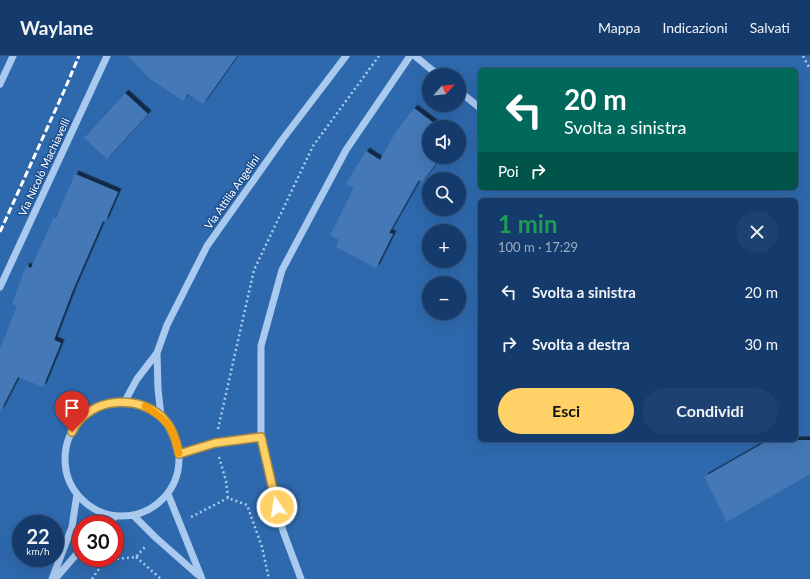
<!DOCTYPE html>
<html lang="it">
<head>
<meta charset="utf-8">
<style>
	body { margin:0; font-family:Lato,sans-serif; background:#1d4271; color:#f1f3f6; height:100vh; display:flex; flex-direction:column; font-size:15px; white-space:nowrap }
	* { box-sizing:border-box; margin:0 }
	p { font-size:13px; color:#9dadc1 }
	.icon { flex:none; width:22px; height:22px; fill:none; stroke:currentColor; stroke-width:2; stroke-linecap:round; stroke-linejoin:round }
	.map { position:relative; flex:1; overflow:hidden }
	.drawer { position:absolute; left:478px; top:142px; width:320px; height:244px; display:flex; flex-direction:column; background:#143b6b; border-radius:6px; box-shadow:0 4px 16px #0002,0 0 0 1px #33557e }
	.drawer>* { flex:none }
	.banner { position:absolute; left:478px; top:12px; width:320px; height:122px; border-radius:6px; box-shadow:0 4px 16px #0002,0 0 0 1px #33557e; background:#00695c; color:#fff; overflow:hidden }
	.needle { width:26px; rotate:63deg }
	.controls { position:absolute; left:422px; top:12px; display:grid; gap:8px }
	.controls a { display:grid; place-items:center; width:44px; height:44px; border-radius:50%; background:#143b6b; box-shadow:0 4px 16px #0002,0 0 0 1px #33557e; font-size:20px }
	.speed { position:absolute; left:12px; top:459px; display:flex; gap:8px; font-size:20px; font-weight:700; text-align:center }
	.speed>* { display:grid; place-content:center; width:52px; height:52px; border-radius:50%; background:#143b6b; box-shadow:0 4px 16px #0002,0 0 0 1px #33557e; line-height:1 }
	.speed small { font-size:10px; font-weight:400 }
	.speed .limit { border:6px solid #d22; background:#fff; color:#111 }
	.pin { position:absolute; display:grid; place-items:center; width:34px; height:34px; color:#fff; margin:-41px -17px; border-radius:50% 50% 50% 0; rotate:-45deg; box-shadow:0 0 4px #0007 }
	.pin .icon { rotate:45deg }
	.me { position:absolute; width:44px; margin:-22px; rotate:347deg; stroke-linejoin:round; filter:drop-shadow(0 0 3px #0008) }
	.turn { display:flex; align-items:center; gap:14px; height:84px; padding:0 20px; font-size:18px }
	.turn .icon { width:52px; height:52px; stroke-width:2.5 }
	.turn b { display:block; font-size:28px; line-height:34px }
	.then { display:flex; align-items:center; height:38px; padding:0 20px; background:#0003; gap:8px; font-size:15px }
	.round { display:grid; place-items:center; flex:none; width:42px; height:42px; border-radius:21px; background:#1d4271 }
	.headline { display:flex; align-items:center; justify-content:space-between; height:68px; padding:0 20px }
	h1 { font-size:24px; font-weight:700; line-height:30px; color:#1e9e55 }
	.primary-button { display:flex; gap:8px; margin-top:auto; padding:8px 20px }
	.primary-button a { flex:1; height:46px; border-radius:24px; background:#ffd166; color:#111; font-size:16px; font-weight:700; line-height:46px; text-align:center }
	.primary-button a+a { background:#1d4271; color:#f1f3f6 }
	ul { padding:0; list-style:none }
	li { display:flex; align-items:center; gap:12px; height:52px; padding:0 20px }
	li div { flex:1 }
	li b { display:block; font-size:15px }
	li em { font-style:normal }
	header { display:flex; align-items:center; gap:24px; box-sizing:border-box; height:56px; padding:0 20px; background:#143b6b; border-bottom:1px solid #33557e }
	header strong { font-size:19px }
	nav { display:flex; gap:22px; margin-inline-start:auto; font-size:14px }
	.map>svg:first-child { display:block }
	.green { fill:#2e69ad; fill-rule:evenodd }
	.building { fill:#4478b7; filter:url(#shadow) }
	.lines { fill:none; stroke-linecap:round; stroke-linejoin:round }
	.path { stroke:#a9c9ee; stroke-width:2.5; stroke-dasharray:2 3; stroke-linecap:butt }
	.minor { stroke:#a9c9ee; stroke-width:7 }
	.rail { stroke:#fff; stroke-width:3; stroke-dasharray:7 3; stroke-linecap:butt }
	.route-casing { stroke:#a68842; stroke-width:10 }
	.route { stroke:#ffd166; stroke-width:7 }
	.slow { stroke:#f59e0b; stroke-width:7 }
	.labels { text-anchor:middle; stroke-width:3; stroke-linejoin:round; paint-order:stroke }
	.street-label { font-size:11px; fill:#fff; stroke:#1b4f8f }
</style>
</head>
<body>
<header>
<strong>Waylane</strong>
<nav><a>Mappa</a><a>Indicazioni</a><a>Salvati</a></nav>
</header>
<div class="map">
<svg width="810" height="523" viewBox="0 0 810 523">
	<defs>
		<filter id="shadow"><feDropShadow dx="3.5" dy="-3.5" stdDeviation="0" flood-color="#0009"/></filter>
	</defs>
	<rect width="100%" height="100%" fill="#1b4f8f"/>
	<path class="green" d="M0,0h810v523h-810zM480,14h316v118h-316zM429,19h30v30h-30zM429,71h30v30h-30zM429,123h30v30h-30zM480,144h316v240h-316zM429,175h30v30h-30zM429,227h30v30h-30zM21,468h34v34h-34zM81,468h34v34h-34z"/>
	<path class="building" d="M128,0h109l-34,48 -15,-10 -5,7 -34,-23z
		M125,37l23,21 -41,45 -23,-21z
		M414,52l25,19h-10v30h12l-19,25 -3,-2 -30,53 4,1 -17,34 -40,-21 3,-7 -9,-5 24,-47 -8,-4 20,-33 14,9 17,-30z
		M75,118l43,18 -13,30 -2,-1 -30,69 -19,50 7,3 -18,44 -25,-10 -18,35v-63l17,-43 -5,-2 14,-38 5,2 23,-51 2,1z
		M769,384h41v34l-83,48 -23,-45z"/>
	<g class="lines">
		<path class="path" d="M803,0l7,13
			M218,373l36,-159 59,-124 66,-90
			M219,401l7,24 2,17 19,7 15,42 7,32
			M191,461l37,-19
			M136,501l25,22
			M92,523l13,-19 31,-3 9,-10"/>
		<path class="minor" d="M415,0l23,19
			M0,28l13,-28
			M459,35l21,17
			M0,231l107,-231
			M157,297l1,36 3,27
			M125,345l12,-22 20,-26 10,-28 40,-79 75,-106 64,-84
			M65 403a57 57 0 1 1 114 0a57 57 0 1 1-114 0Z
			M179,398l36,-11 46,-6
			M168,438l34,85
			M133,459l22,22 43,38
			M107,468l9,-8
			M52,523l20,-52 5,-33
			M55,523l26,-30
			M301,523l-18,-48 -22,-94v-91l21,-76 64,-120 64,-94"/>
		<path class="rail" d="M0,176l64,-141 15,-35"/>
	</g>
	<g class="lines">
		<g class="route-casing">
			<path id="route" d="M72,376c2,-4 5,-9 8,-12 21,-23 58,-23 81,-4 11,10 15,24 18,38l36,-11 46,-6 16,70"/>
		</g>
		<use href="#route" class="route"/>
		<path class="slow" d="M145,350c22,14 29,22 34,47"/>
	</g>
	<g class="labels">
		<g class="street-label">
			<text transform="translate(44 111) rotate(-65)" y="4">Via Nicolò Machiavelli</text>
			<text transform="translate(232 136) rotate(-55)" y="4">Via Attilia Angelini</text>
		</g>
	</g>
</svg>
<div class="controls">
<a><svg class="needle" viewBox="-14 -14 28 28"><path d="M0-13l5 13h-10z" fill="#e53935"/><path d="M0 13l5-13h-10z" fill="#9dadc1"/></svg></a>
<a><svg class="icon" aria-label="sound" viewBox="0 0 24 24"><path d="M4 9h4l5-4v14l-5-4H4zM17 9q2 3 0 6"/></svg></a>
<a><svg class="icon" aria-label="search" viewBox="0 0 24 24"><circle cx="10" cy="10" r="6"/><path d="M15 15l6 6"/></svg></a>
<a>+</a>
<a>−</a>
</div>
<div class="speed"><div>22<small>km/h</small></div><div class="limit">30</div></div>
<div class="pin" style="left:72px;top:376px;background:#d93025"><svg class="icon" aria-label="arrive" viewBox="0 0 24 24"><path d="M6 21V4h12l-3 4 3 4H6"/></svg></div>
<svg class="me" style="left:277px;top:451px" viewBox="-20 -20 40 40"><circle r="17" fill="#ffd166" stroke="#fff" stroke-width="3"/><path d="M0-11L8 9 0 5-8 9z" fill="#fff"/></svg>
<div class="banner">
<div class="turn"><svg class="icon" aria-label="left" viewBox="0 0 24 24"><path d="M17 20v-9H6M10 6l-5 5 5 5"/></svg><div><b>20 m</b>Svolta a sinistra</div></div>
<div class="then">Poi<svg class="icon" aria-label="right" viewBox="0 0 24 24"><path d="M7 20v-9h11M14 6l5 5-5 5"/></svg></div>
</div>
<section class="drawer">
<div class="headline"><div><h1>1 min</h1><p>100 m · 17:29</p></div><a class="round"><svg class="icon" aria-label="close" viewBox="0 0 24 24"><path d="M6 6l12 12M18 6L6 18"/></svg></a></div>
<ul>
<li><svg class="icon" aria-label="left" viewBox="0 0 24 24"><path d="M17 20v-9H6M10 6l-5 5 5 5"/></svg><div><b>Svolta a sinistra</b></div><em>20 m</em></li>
<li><svg class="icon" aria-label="right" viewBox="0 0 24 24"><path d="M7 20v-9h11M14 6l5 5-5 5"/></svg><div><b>Svolta a destra</b></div><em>30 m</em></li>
</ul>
<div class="primary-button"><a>Esci</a><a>Condividi</a></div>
</section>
</div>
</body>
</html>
